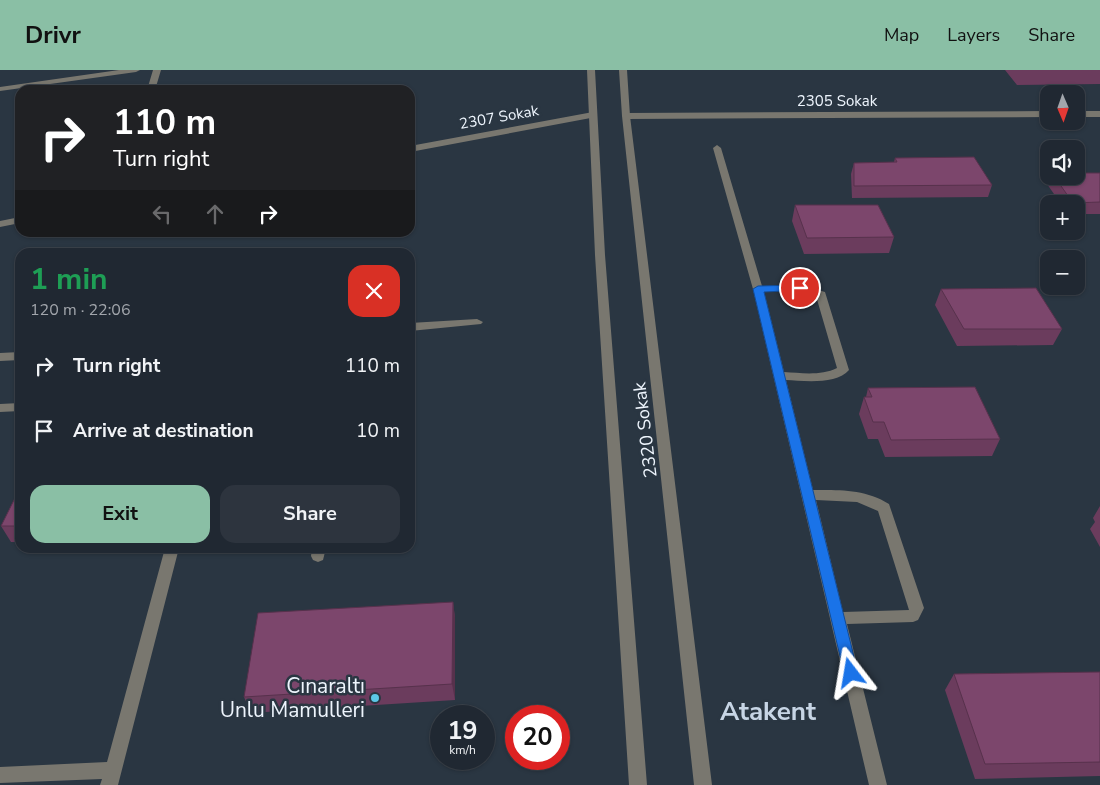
<!DOCTYPE html>
<html lang="en">
<head>
<meta charset="utf-8">
<style>
	body { margin:0; font-family:"Nunito Sans",sans-serif; background:#2d343e; color:#f1f3f6; height:100vh; display:flex; flex-direction:column; font-size:19px; white-space:nowrap }
	* { box-sizing:border-box; margin:0 }
	p { font-size:16px; color:#a2a6ac }
	.icon { flex:none; width:28px; height:28px; fill:none; stroke:currentColor; stroke-width:2; stroke-linecap:round; stroke-linejoin:round }
	.map { position:relative; flex:1; overflow:hidden }
	.sheet { position:absolute; left:15px; top:178px; width:400px; height:305px; display:flex; flex-direction:column; background:#202832; border-radius:15px; box-shadow:0 1px 4px #0004,0 0 0 1px #3d444d }
	.sheet>* { flex:none }
	.top-card { position:absolute; left:15px; top:15px; width:400px; height:152px; border-radius:15px; box-shadow:0 1px 4px #0004,0 0 0 1px #3d444d; background:#202124; color:#fff; overflow:hidden }
	.needle { width:32px; rotate:178deg }
	.buttons { position:absolute; left:1040px; top:15px; display:grid; gap:10px }
	.buttons a { display:grid; place-items:center; width:45px; height:45px; border-radius:10px; background:#202832; box-shadow:0 1px 4px #0004,0 0 0 1px #3d444d; font-size:25px }
	.speed { position:absolute; left:430px; top:635px; display:flex; gap:10px; font-size:25px; font-weight:700; text-align:center }
	.speed>* { display:grid; place-content:center; width:65px; height:65px; border-radius:50%; background:#202832; box-shadow:0 1px 4px #0004,0 0 0 1px #3d444d; line-height:1 }
	.speed small { font-size:12px; font-weight:400 }
	.speed .limit { border:8px solid #d22; background:#fff; color:#111 }
	.pin { position:absolute; display:grid; place-items:center; width:42px; height:42px; color:#fff; margin:-21px; border:2px solid #fff; border-radius:50%; box-shadow:0 1px 5px #0007 }
	.me { position:absolute; width:55px; margin:-28px; rotate:346deg; stroke-linejoin:round; filter:drop-shadow(0 0 4px #0008) }
	.turn { display:flex; align-items:center; gap:18px; height:105px; padding:0 15px; font-size:22px }
	.turn .icon { width:65px; height:65px; stroke-width:2.5 }
	.turn b { display:block; font-size:35px; line-height:42px }
	.lanes { display:flex; align-items:center; height:48px; padding:0 15px; background:#0003; justify-content:center; gap:25px; direction:ltr }
	.lanes .off { opacity:.35 }
	.round { display:grid; place-items:center; flex:none; width:52px; height:52px; border-radius:15px; background:#2d343e }
	.overview { display:flex; align-items:center; justify-content:space-between; height:85px; padding:0 15px }
	h1 { font-size:30px; font-weight:700; line-height:38px; color:#1e9e55 }
	.cta { display:flex; gap:10px; margin-top:auto; padding:10px 15px }
	.cta a { flex:1; height:58px; border-radius:15px; background:#8abfa5; color:#111; font-size:20px; font-weight:700; line-height:58px; text-align:center }
	.cta a+a { background:#2d343e; color:#f1f3f6 }
	ul { padding:0; list-style:none }
	li { display:flex; align-items:center; gap:15px; height:65px; padding:0 15px }
	li div { flex:1 }
	li b { display:block; font-size:19px }
	li em { font-style:normal }
	header { display:flex; align-items:center; gap:30px; box-sizing:border-box; height:70px; padding:0 25px; background:#8abfa5; color:#111 }
	header strong { font-size:24px }
	nav { display:flex; gap:28px; margin-inline-start:auto; font-size:18px }
	.map>svg:first-child { display:block }
	.lines { fill:none; stroke-linecap:round; stroke-linejoin:round }
	.service { fill:#79776f; fill-rule:evenodd }
	.minor { fill:#79776f; fill-rule:evenodd }
	.tertiary { fill:#79776f; fill-rule:evenodd }
	.wall { fill:#6b3c5d }
	.shaded-wall { fill:#57314c }
	.building { fill:#7c466c; stroke:#57314c }
	.route { fill:#1a73e8; stroke:#114b97 }
	.poi-dot { fill:#5cc7e7; stroke:#2a3642; stroke-width:2 }
	.labels { text-anchor:middle; stroke-width:5; stroke-linejoin:round; paint-order:stroke }
	.far-street-label { font-size:15px; fill:#eef5fd; stroke:#2a3642 }
	.street-label { font-size:18px; fill:#eef5fd; stroke:#2a3642 }
	.near-poi-label { font-size:21px; fill:#eef5fd; stroke:#2a3642; text-anchor:end }
	.near-district-label { font-size:26px; font-weight:bold; fill:#c7d5e5; stroke:#2a3642 }
</style>
</head>
<body>
<header>
<strong>Drivr</strong>
<nav><a>Map</a><a>Layers</a><a>Share</a></nav>
</header>
<div class="map">
<svg width="1100" height="715" viewBox="0 0 1100 715">
	<rect width="100%" height="100%" fill="#2a3642"/>
	<g class="lines">
		<path class="service" d="M717,75l4,3 41,138 39,-1 24,7 24,78c-12,15 -46,11 -63,10l27,110c27,0 52,-1 76,14l35,104 -6,12 -5,2 -66,2 40,161h-18l-116,-496 -40,-141zM800,221l16,5 21,72c-16,8 -36,5 -53,4l-20,-80zM816,430l41,2 21,9 31,99 -66,2z
			M20,333v8l-20,1v-8z
			M165,478h14l-61,237h-18l2,-6 -102,4v-16l107,-5z
			M312,478h14l-3,12 -5,2 -5,-2 -2,-4z"/>
		<path class="minor" d="M119,0h21l-4,2 -136,19v-4z
			M153,0h8l-6,20h-8z
			M1049,41v6l-423,2 -4,-3 4,-3z
			M1076,41h24v6h-24z
			M593,42l3,1v4l-186,35v-6z
			M20,147v6l-20,4v-6z
			M477,249l6,3 -2,2 -71,7v-8z
			M20,282v8l-20,1v-8z"/>
		<path class="tertiary" d="M587,0h8l10,185 42,530h-18l-34,-530z
			M619,0h8l3,46 82,669h-18l-72,-669z"/>
	</g>
	<path class="wall" d="M1005,0h95v14l-83,1z
		M895,88l97,27 -4,12 -136,1 -1,-24 3,-11 40,-1z
		M1100,103v41h-24v-10h-15l-14,-20 4,-8h25z
		M795,135l99,32 -5,16 -85,1 -12,-33z
		M941,219l121,40 -9,16 -96,1 -22,-41z
		M868,318l132,51 -8,17 -107,1 -7,-18h-10l-9,-25 5,-17h2z
		M20,418v54h-9l-10,-16z
		M1100,436v41l-10,-18 5,-7 -2,-4z
		M453,532l2,16v82l-204,13 -7,-16z
		M1100,602v104l-125,3 -30,-89 9,-16z"/>
	<path class="shaded-wall" d="M453,532l2,16v82l-3,-16z"/>
	<path class="building" d="M974,87l18,28 -138,1v-23l43,-1 -2,-4z
		M1076,103h24v29l-27,1 -19,-27h22z
		M795,135h83l16,32 -87,1z
		M1036,218l26,41h-98l-23,-40z
		M975,317l25,52 -109,1 -7,-18h-11l-9,-25h8l-4,-9z
		M20,418v38h-19z
		M453,532l-1,82 -208,13 14,-84z
		M1100,602v90l-115,2 -31,-90z"/>
	<path class="route" d="M800,215l4,1v4l-40,2 94,381 -2,5 -5,2 -5,-2 -2,-5 -91,-384 5,-3z"/>
	<circle class="poi-dot" cx="375" cy="628" r="5"/>
	<g class="labels">
		<g class="far-street-label">
			<text x="837" y="36">2305 Sokak</text>
			<text transform="translate(499 47) rotate(-10)" y="5">2307 Sokak</text>
		</g>
		<g class="street-label">
			<text transform="translate(645 360) rotate(-97)" y="6">2320 Sokak</text>
		</g>
		<g class="near-poi-label">
			<text x="365" y="623">Cınaraltı<tspan x="365" dy="24">Unlu Mamulleri</tspan></text>
		</g>
		<g class="near-district-label">
			<text x="768" y="650">Atakent</text>
		</g>
	</g>
</svg>
<div class="buttons">
<a><svg class="needle" viewBox="-14 -14 28 28"><path d="M0-13l5 13h-10z" fill="#e53935"/><path d="M0 13l5-13h-10z" fill="#a2a6ac"/></svg></a>
<a><svg class="icon" aria-label="sound" viewBox="0 0 24 24"><path d="M4 9h4l5-4v14l-5-4H4zM17 9q2 3 0 6"/></svg></a>
<a>+</a>
<a>−</a>
</div>
<div class="speed"><div>19<small>km/h</small></div><div class="limit">20</div></div>
<div class="pin" style="left:800px;top:218px;background:#d93025"><svg class="icon" aria-label="arrive" viewBox="0 0 24 24"><path d="M6 21V4h12l-3 4 3 4H6"/></svg></div>
<svg class="me" style="left:851px;top:603px" viewBox="-20 -20 40 40"><path d="M0-17L14 15 0 8-14 15z" fill="#1a73e8" stroke="#fff" stroke-width="4"/></svg>
<div class="top-card">
<div class="turn"><svg class="icon" aria-label="right" viewBox="0 0 24 24"><path d="M7 20v-9h11M14 6l5 5-5 5"/></svg><div><b>110 m</b>Turn right</div></div>
<div class="lanes"><svg class="icon off" aria-label="left" viewBox="0 0 24 24"><path d="M17 20v-9H6M10 6l-5 5 5 5"/></svg><svg class="icon off" aria-label="ahead" viewBox="0 0 24 24"><path d="M12 20V5M6 11l6-6 6 6"/></svg><svg class="icon" aria-label="right" viewBox="0 0 24 24"><path d="M7 20v-9h11M14 6l5 5-5 5"/></svg></div>
</div>
<section class="sheet">
<div class="overview"><div><h1>1 min</h1><p>120 m · 22:06</p></div><a class="round" style="background:#d93025;color:#fff"><svg class="icon" aria-label="close" viewBox="0 0 24 24"><path d="M6 6l12 12M18 6L6 18"/></svg></a></div>
<ul>
<li><svg class="icon" aria-label="right" viewBox="0 0 24 24"><path d="M7 20v-9h11M14 6l5 5-5 5"/></svg><div><b>Turn right</b></div><em>110 m</em></li>
<li><svg class="icon" aria-label="arrive" viewBox="0 0 24 24"><path d="M6 21V4h12l-3 4 3 4H6"/></svg><div><b>Arrive at destination</b></div><em>10 m</em></li>
</ul>
<div class="cta"><a>Exit</a><a>Share</a></div>
</section>
</div>
</body>
</html>
